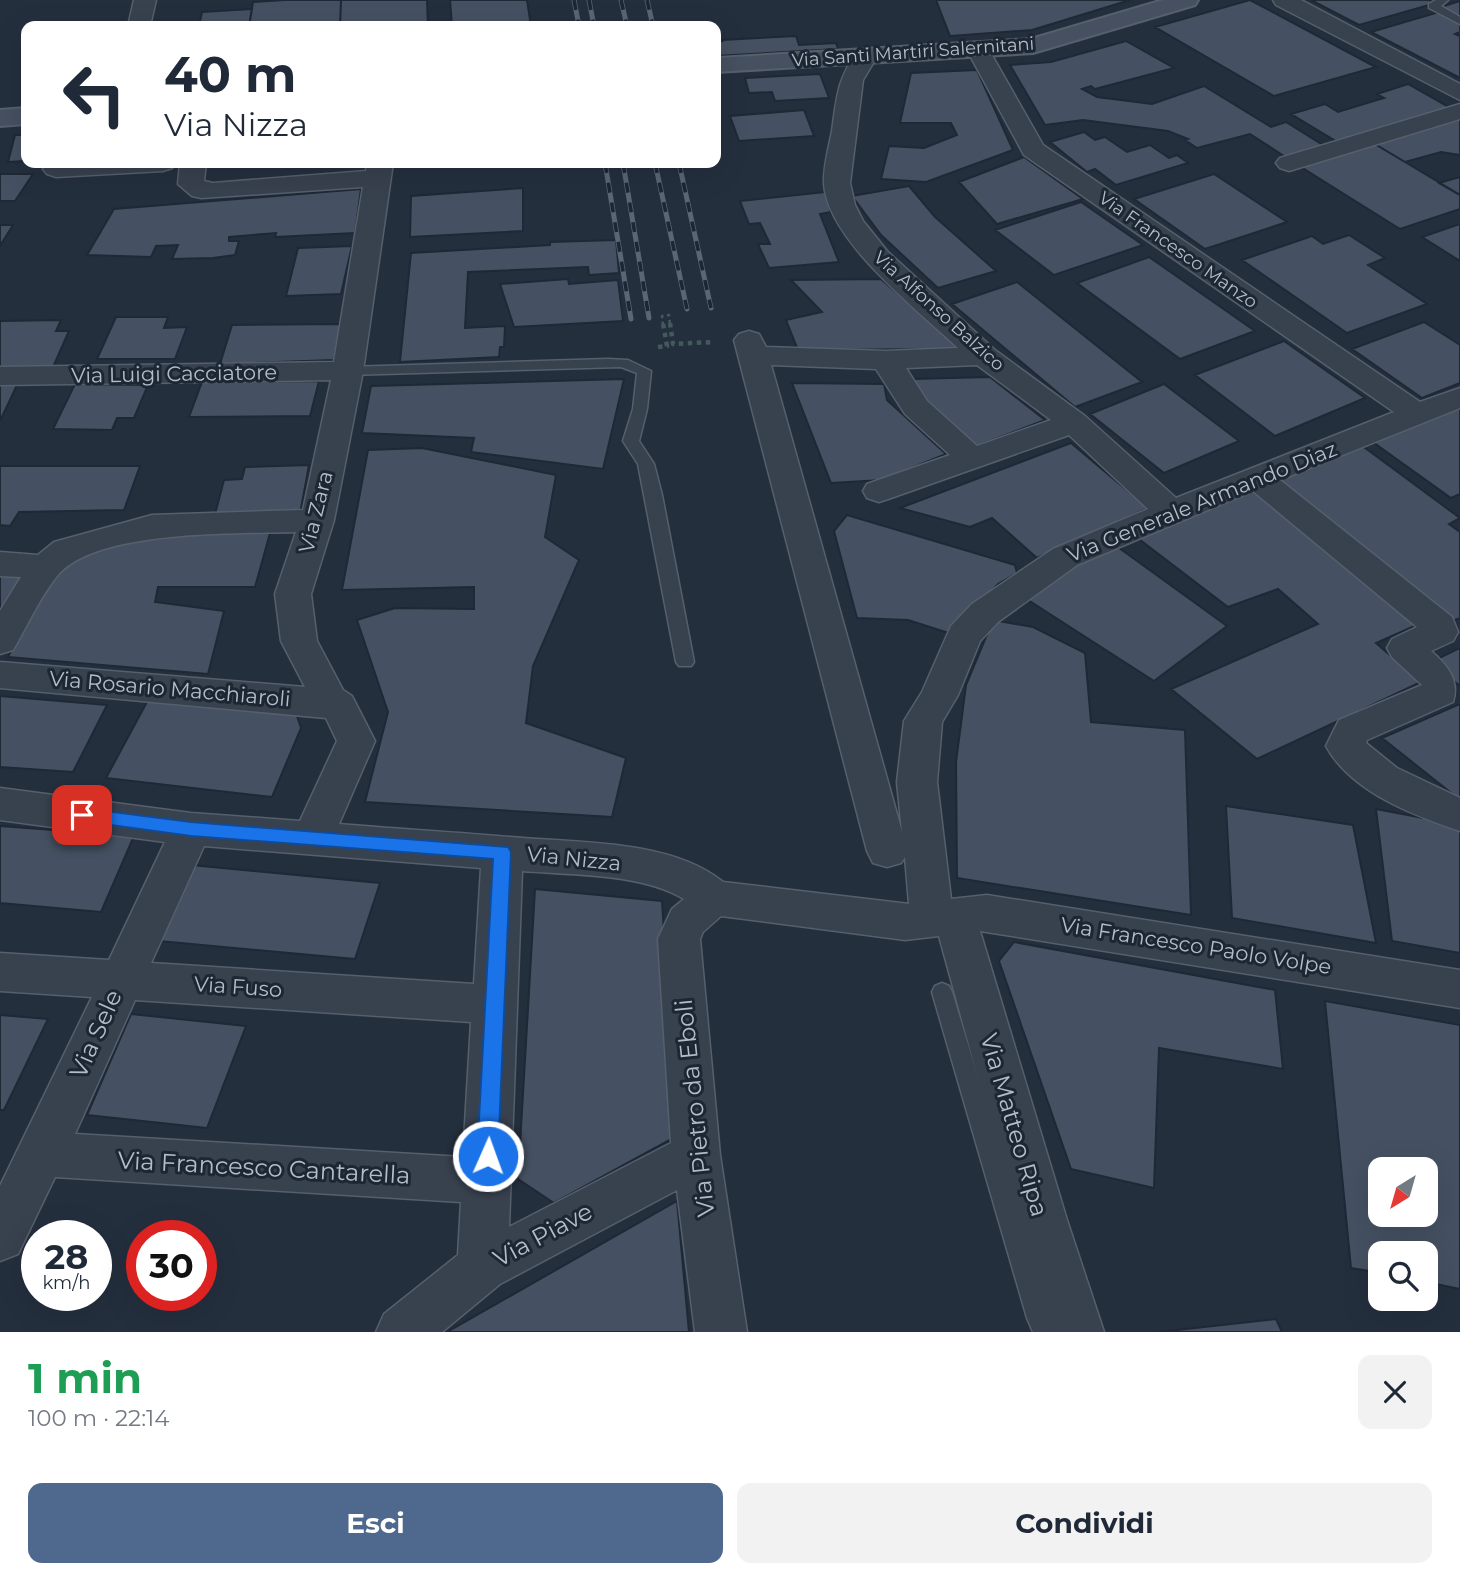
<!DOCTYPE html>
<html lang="it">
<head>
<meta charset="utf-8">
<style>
	body { margin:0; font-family:Montserrat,sans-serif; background:#f2f2f3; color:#1f2937; height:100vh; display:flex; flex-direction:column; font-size:26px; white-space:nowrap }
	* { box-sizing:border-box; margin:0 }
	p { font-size:23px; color:#747a83 }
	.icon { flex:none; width:38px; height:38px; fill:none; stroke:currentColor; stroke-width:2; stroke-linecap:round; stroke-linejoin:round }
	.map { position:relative; height:1332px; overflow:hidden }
	.side { display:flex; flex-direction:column; background:#fff; flex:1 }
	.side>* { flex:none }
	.hud { position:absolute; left:21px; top:21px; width:700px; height:147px; border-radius:14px; box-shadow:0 7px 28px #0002; background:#fff; color:#1f2937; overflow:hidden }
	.needle { width:46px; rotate:217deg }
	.tools { position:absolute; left:1368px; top:1157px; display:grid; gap:14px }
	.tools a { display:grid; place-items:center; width:70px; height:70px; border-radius:14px; background:#fff; box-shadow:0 7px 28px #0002; font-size:35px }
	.speed { position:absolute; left:21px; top:1220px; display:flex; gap:14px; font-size:35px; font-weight:700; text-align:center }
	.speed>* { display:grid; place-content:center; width:91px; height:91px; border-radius:50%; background:#fff; box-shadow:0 7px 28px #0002; line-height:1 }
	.speed small { font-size:18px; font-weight:400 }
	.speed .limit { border:10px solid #d22; background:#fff; color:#111 }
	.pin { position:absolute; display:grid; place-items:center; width:60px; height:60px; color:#fff; margin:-30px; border-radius:14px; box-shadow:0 4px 10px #0006 }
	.me { position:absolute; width:77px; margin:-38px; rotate:2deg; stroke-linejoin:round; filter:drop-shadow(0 0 5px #0008) }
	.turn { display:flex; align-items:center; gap:24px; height:147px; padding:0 28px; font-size:32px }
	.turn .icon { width:91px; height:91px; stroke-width:2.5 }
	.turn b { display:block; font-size:49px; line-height:60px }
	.round { display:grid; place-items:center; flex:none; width:74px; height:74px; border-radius:14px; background:#f2f2f3 }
	.headline { display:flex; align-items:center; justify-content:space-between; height:119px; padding:0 28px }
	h1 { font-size:42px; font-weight:700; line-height:52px; color:#1e9e55 }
	.button { display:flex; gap:14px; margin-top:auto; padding:14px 28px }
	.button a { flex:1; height:80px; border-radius:14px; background:#4f688e; color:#fff; font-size:28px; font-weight:700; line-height:80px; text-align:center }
	.button a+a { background:#f2f2f3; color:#1f2937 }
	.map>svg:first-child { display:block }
	.building { fill:#455162; stroke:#1f2835; stroke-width:2; fill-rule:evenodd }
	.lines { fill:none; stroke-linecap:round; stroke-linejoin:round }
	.lane-casing { stroke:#565f6c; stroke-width:3 }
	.street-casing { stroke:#565f6c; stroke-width:3 }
	.secondary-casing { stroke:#565f6c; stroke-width:4 }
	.path-far1 { stroke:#44595c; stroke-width:2.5; stroke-dasharray:3.5 3.5; stroke-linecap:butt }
	.path { stroke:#44595c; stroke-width:4.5; stroke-dasharray:4.5 4.5; stroke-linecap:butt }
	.lane { fill:#38414e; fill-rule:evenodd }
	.street { fill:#38414e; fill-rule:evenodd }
	.secondary { fill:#465061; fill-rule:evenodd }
	.rail-casing { stroke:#5a6575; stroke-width:5 }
	.rail { stroke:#1d2633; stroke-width:3.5; stroke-dasharray:10; stroke-linecap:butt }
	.route { fill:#1a73e8; stroke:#114b97; stroke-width:2 }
	.labels { text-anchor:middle; stroke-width:6; stroke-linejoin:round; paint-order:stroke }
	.far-street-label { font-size:18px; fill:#b4bcc9; stroke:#1d2633 }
	.street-label { font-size:21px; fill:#b4bcc9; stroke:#1d2633 }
	.near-street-label { font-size:24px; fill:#b4bcc9; stroke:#1d2633 }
</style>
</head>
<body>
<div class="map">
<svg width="1460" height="1332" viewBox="0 0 1460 1332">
	<rect width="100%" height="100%" fill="#242f3e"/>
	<path class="building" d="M285,0h56l-1,26h-91l4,-24z
		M341,0h86l1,26h-88z
		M450,0h77l4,26h-79z
		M936,0h194l-98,30 -82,6z
		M1250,0l120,64 6,3 -102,29 -119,-69z
		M1311,0h118l7,3 -77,22z
		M1460,1v17l-22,-10z
		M252,9l-3,17h-50l3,-14z
		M1439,12l21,11v9l-5,2 5,2v42l-89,-46z
		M796,36l3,9 37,-2 2,6 -122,7v-14l6,-1 -1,-1z
		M1126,41l48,27 -79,21 -4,-3 -9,3 15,8 55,7 52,-18 67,41 15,-5 40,25 -39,11 -37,-24 -53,14 -12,-8 3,-1 -20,-8 -85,-11 -38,5 -35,-60 41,-3z
		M977,70l36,80 -87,32 -45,-3 8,-33 35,2 33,-13 -6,-12h-51l11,-50z
		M820,74l9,24 -54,3 -3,-9 -23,1 -4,-15z
		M1408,84l44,25 -113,34 -48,-29 34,-10 13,8 46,-14 -7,-4z
		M804,110l10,26 -75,5 -9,-25z
		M1460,119v36l-19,-3 -36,10 -30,-18z
		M1084,132l11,8 10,-3 22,15 23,-7 19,13 8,-3 11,8 -72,22 -21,-16 -8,3 -37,-30z
		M15,135h11v26l-18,1z
		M1375,144l85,51v14l-60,20 -99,-62z
		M1024,157l59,42 -86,25 -38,-42z
		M0,174h33l-18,27h-15z
		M1214,174l73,48 -82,27 -71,-50z
		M1460,177v18l-21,-12z
		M909,186l26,31 61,54 -58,17 -57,-53 -29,-39z
		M523,188v43l-113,6 1,-41z
		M361,189l-6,44 -80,4 1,-4 -47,4v4h10l-4,14 -22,3 -41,1 6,-14 -22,1 -5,11 -64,-2 27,-46z
		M825,192l6,20 -11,2 19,48 -70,6 -11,-24h12l-10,-21 -11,1 -9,-23z
		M1081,202l62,43 -89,30 -59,-45z
		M1460,224v37l-38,-24z
		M0,225h13l-13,21z
		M1349,235l36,23 -17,7 59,39 -80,29 -105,-73 70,-24 11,8z
		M616,240l3,33 -30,2 -1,-8 -120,5 -3,56 40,-2 -1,21h-4l-1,10 -99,5 11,-109 139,-8v-3z
		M352,246l-11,48 -55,2 12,-48z
		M1149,257l106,74 -75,28 -103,-76z
		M568,279l1,5 49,-4 5,41 -109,6 -14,-43z
		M881,279l80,70 -163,1 -12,-30 36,-8 -31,-32z
		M1017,282l125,100 -67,25 -123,-103z
		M116,317h52l-4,11 23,-1 -12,32h-78z
		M61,320l-5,11h13l-16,36h-53v-46z
		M1424,322l36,23v38l-38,15 -70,-49z
		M341,324l-7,36 -114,4 12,-39z
		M1284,341l81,57 -90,38 -80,-61z
		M990,377l55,43 -74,28 -59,-57v-12z
		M624,379l-21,90 -132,-17 3,-14 -112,-5 9,-47z
		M319,381l-9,35 -121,1 13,-35z
		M792,383l92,1 3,16 59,54 -64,26 -51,3z
		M75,384l73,1 -14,33h-17l-5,12 -59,-1z
		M1164,384l75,57 -75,32 -74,-59z
		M0,385h17l-17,36z
		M1460,406v88l-9,4 -81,-58z
		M1357,442l103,76 -11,6 11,8v86l-10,4 -185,-142z
		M1071,443l77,65 -111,50 -45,-40 -22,9 -70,-19z
		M422,448l134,27 -11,62 34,23 -46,106 -7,57 100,35 -14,59 -247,-15 23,-90 -31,-92 38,-12 79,1v-22l-132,3 26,-140z
		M309,465l-9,49 -86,4 10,-38 18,-1 3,-12z
		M0,466h140l-16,44 -105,2 -9,14 -10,-1z
		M1252,490l167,134 -43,19 45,39 -164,77 -86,-70 147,-65 -40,-35 -50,18 -93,-71z
		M847,515l168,50 2,8 -19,11 -24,26 -16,26 -50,-16 -51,-2 -23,-87z
		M272,526l-17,61h-97l-3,15 69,9 -16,63 -200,-17 46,-92 105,-36z
		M1115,545l112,81 -73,55 -129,-83 39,-29z
		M0,573l34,3 -34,57z
		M993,620l40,7 52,26 6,69 94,8 6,185 -234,-37 -1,-116 10,-77z
		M1460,648v38l-29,-24z
		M0,696l107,9 -34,67 -73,-5z
		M148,700l146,7 7,21 -29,69 -166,-19z
		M1460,704v96l-78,-62z
		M1226,806l127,19 23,118 -144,-25z
		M1376,809l84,16v128l-68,-12z
		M0,826l134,10 -33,76 -101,-9z
		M191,865l189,18 -25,76 -196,-18z
		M535,889l127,12 15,235 -123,67 -36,-24z
		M1014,942l261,48 8,79 -124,-21 -5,140 -83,-19 -72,-208z
		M1325,1001l135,24v264l-34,-7v-29h-45v20l-30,-5zM1381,1169h45v45h-45z
		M131,1014l115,12 -39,102 -120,-13z
		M0,1015l48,4 -44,91h-4z
		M677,1201l12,131h-242z
		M1276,1319l6,13h-123z"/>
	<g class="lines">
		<g class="lane-casing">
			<path id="lane" d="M1436,0h12l-7,6 19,11v7l-31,-16v-4z
				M608,359l20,1 23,11 -4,38 -8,32 15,23 8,31 32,167 -3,4h-12l-3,-4 -38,-198 -15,-23 10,-32 4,-36 -16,-6 -273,8 -7,-4 7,-4z
				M942,983l7,3 3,6 98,322 8,18h-25l-6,-14 -95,-326 3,-6z"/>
		</g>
		<g class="street-casing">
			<path id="street" d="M134,0h22l-6,26h-22z
				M1273,0h28l159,84v16l-184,-95z
				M978,43l8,2 3,5 54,95 377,257 40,-14v20l-180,72 172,137 6,15 -5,9 -22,10c16,14 29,29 22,51l-86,38 -1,3 31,25 63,30v33c-47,-16 -109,-39 -134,-85l13,-26 83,-35 -30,-28 -5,-9 5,-9 25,-12 -164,-136 -176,74 -79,57 -18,19 -22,54 -16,27 -5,60 14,117 36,-4 473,75v38l-480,-77 87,289 37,112h-52l-35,-112 -78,-284 -34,4 -184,-24 -18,16 -3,7 20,216 27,177h-52l-18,-142 -177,94 -58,48h-66l8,-18 74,-59 3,-53 -406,-25 -37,77 -18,7v-75l92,-189 -92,-6v-38l109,7 56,-118 -165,-22v-32l191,25 109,8 37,-80 -11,-23 -326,-30v-26l305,25 -24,-46 -6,-47 21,-62c-57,2 -201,-3 -239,44 -17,21 -30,50 -44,74l-13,4v-43l21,-34 -21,-1v-24l38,3 16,-13 98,-27 151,-5 28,-130 -331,5v-18l334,-5 29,-175 -162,11 -9,-2 -14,-12 2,-21h26l-2,18 9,2 153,-12 1,-8h26l-30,208 -29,149 -23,74 6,47 26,49 9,6 23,45 -36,83c57,5 115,8 171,13 65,6 161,2 213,45l186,22 -4,-47 -4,6 -14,4 -14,-4 -6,-12 -133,-511 5,-6 10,-3 10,3 7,13 120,4 72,-3c-40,-38 -130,-107 -134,-164 -1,-17 5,-37 8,-53 5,-35 5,-51 26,-81h16l4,5 -15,25 -13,103 5,22 8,16 25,31 107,98 90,66 91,82 218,-86 -370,-257 -57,-105 3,-5zM771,365l105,4 29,45 45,41 -83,29 -4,7 4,7 12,4 12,-4 178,-63 79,74 -95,40 -81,55 -21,22 -29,66 -18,29 -7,61 5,50zM977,365l74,55 -74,26 -50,-45 -21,-33zM204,846l277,22 -7,116 -323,-21zM522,871c49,4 119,2 162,28l-12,10 -14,30 13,204 -162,84zM135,1000l336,22 -8,135 -388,-23z
				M1460,104v15l-171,52 -9,-3 -4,-5 4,-5z
				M50,163h126l-4,5 -9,3 -107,6 -9,-3 -4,-5z"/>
		</g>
		<g class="secondary-casing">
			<path id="secondary" d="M1163,0h35l-3,5 -162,48 -317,19 1,-14 314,-19z
				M26,108v16l-26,2v-16z"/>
		</g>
		<path class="path-far1" d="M663,325l-1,-9 7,-1 1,10"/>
		<path class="path" d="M670,323l3,21 41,-2
			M658,347l9,-1 -4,-23"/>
		<use href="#lane" class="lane"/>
		<use href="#street" class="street"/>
		<use href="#secondary" class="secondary"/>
		<g class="rail-casing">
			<path id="rail" d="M574,0l5,26
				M589,0l5,26
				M621,0l6,26
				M647,0l6,26
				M605,163l26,156
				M623,163l26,155
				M655,163l32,146
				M679,163l32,145"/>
		</g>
		<use href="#rail" class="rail"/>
	</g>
	<path class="route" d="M82,808l109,14 317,25 3,5 -13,304 -3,7 -7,3 -8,-3 -3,-7 16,-297 -302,-23 -109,-15 -6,-2 -3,-4 3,-5z"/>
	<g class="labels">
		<g class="far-street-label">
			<text transform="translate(913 52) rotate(-4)" y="6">Via Santi Martiri Salernitani</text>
			<text transform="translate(1178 250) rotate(35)" y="6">Via Francesco Manzo</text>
			<text transform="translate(939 311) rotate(42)" y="6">Via Alfonso Balzico</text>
		</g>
		<g class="street-label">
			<text transform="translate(174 374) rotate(-1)" y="7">Via Luigi Cacciatore</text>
			<text transform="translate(1202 502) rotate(-22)" y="7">Via Generale Armando Diaz</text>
			<text transform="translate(316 512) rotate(-76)" y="7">Via Zara</text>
			<text transform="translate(170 689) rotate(5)" y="7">Via Rosario Macchiaroli</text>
			<text transform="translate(574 859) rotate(6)" y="7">Via Nizza</text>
			<text transform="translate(1196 946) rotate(9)" y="7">Via Francesco Paolo Volpe</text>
			<text transform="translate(238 987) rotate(4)" y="7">Via Fuso</text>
		</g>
		<g class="near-street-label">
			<text transform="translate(96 1034) rotate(-66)" y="8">Via Sele</text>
			<text transform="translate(695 1108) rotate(-96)" y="8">Via Pietro da Eboli</text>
			<text transform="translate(1014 1125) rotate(74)" y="8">Via Matteo Ripa</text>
			<text transform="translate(264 1168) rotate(3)" y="8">Via Francesco Cantarella</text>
			<text transform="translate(543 1235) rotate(-28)" y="8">Via Piave</text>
		</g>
	</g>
</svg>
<div class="tools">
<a><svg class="needle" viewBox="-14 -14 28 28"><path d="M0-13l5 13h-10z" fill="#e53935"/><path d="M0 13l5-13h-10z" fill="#747a83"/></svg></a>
<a><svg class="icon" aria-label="search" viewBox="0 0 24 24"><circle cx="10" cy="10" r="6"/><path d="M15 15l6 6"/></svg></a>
</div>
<div class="speed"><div>28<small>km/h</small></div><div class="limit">30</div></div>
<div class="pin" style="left:82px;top:815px;background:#d93025"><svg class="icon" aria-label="arrive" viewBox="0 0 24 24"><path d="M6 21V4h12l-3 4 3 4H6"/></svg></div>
<svg class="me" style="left:488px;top:1156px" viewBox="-20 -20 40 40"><circle r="17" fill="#1a73e8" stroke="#fff" stroke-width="3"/><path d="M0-11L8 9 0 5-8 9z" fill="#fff"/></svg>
<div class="hud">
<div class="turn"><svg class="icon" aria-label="left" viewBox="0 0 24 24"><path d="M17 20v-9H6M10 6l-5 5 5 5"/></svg><div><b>40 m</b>Via Nizza</div></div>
</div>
</div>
<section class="side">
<div class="headline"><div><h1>1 min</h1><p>100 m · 22:14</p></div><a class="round"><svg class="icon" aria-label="close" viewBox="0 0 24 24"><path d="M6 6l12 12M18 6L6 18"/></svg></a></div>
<div class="button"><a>Esci</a><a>Condividi</a></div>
</section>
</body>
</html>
